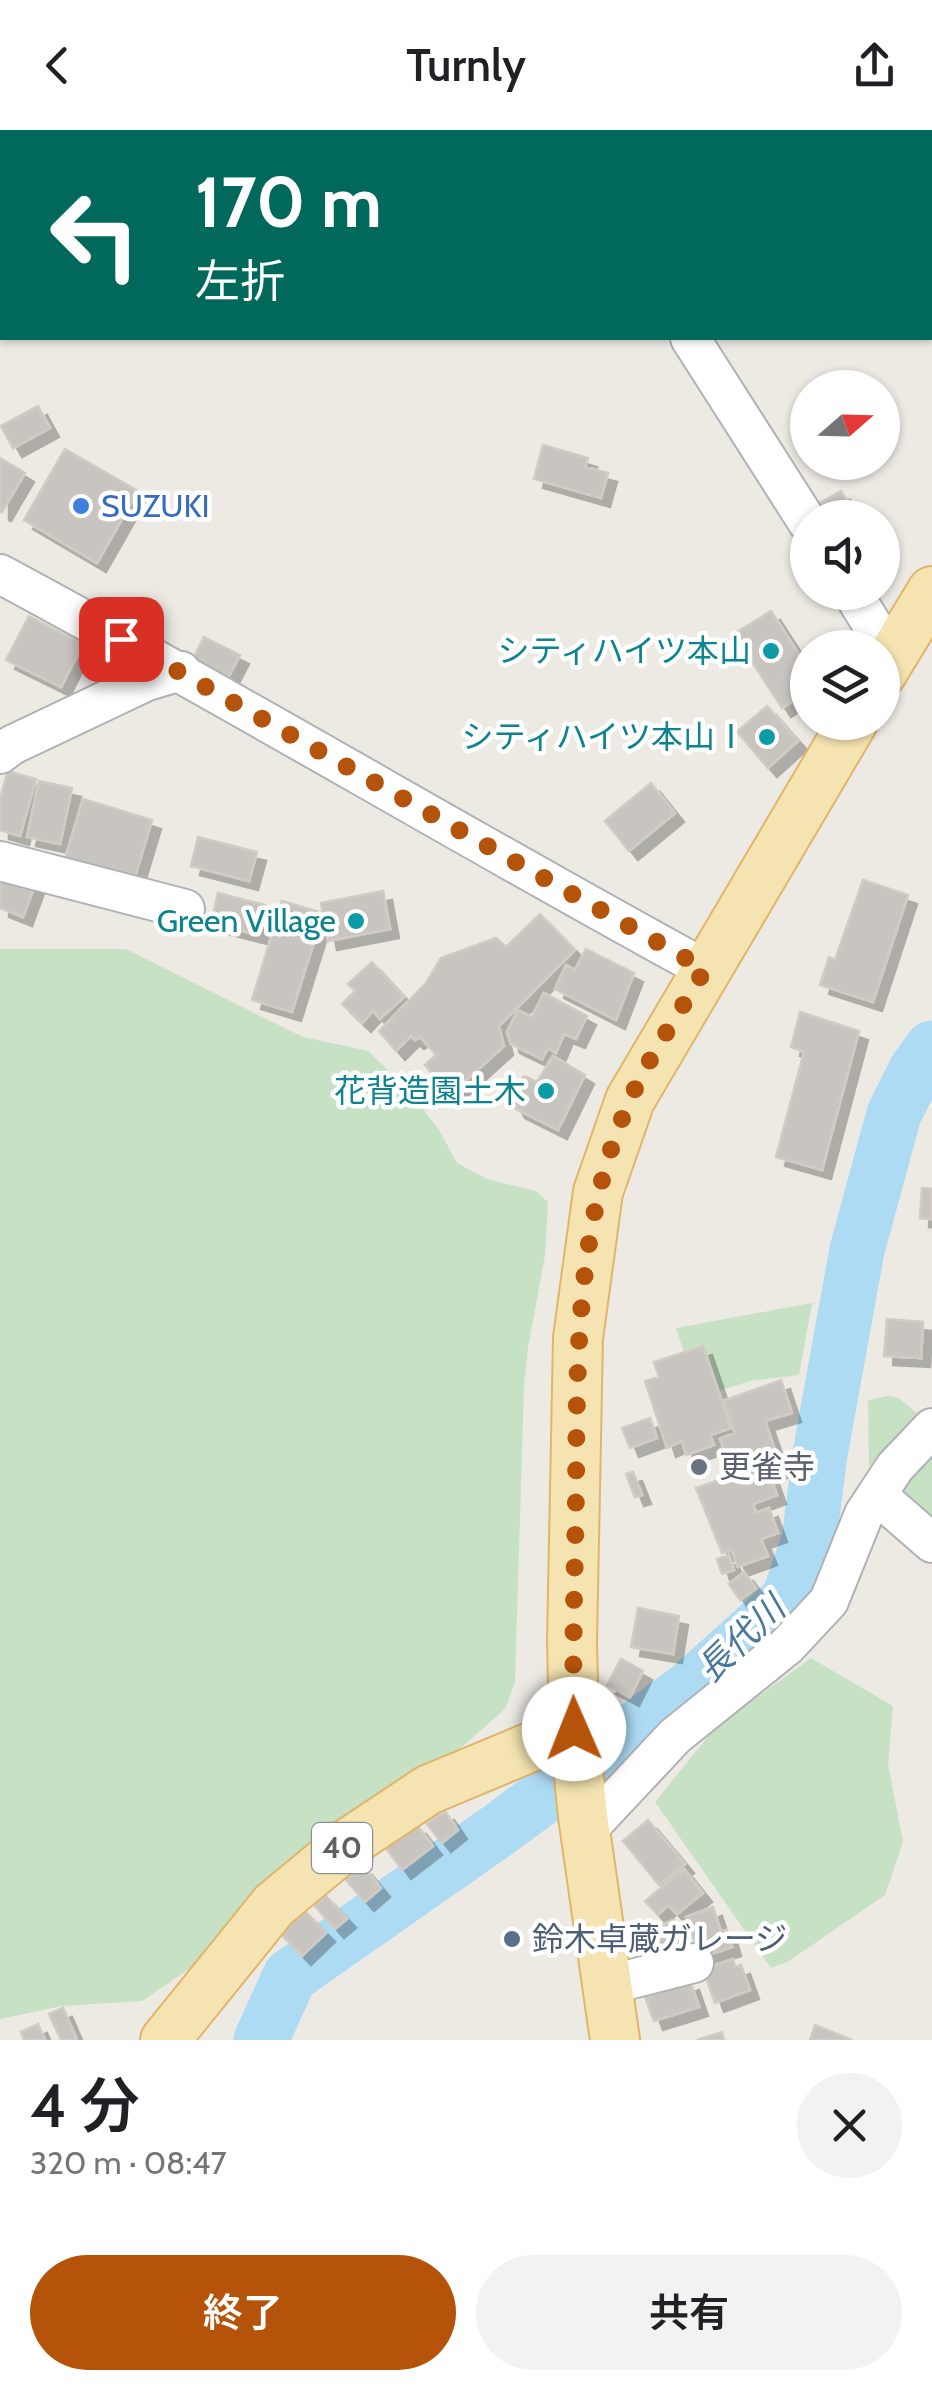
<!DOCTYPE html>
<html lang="ja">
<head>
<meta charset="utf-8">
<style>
	body { margin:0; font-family:Cabin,"Noto Sans JP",sans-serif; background:#f2f2f2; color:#202124; height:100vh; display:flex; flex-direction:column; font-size:38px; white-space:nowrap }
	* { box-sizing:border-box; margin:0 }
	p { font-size:32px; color:#757577 }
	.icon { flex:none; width:55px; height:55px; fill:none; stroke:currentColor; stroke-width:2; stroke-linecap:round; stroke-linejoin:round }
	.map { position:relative; height:1910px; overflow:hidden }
	.side { display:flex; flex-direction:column; background:#fff; flex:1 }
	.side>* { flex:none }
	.guide { position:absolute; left:0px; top:0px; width:932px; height:210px; box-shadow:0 2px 8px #0004; background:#00695c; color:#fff; overflow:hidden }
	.needle { width:65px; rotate:70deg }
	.buttons { position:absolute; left:790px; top:240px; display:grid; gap:20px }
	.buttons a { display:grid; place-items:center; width:110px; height:110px; border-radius:50%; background:#fff; box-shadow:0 2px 8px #0004; font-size:50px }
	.pin { position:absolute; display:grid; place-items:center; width:85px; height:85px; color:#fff; margin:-42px; border-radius:20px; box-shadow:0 5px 15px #0006 }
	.me { position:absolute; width:110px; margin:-55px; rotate:359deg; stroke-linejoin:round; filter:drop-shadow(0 0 8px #0008) }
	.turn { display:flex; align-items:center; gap:35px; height:210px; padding:0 30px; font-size:45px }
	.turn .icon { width:130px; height:130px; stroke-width:2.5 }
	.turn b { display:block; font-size:70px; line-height:85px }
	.round { display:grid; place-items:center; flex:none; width:105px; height:105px; border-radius:52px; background:#f2f2f2 }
	.head { display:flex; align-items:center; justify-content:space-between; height:170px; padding:0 30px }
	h1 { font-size:60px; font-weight:600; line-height:75px }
	.cta { display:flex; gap:20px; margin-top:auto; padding:20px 30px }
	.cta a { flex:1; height:115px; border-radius:60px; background:#b45309; color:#fff; font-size:40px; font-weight:600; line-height:115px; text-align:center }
	.cta a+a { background:#f2f2f2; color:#202124 }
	header { display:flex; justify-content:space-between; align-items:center; height:130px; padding:0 30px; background:#fff; font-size:45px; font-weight:600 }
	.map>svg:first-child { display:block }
	.green { fill:#c6e1c4 }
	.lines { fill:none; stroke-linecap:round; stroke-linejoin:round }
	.river { stroke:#addbf4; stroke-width:55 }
	.building { fill:#c8c5c1; stroke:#d1cbc3; stroke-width:2.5; filter:url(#shadow) }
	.minor-casing { stroke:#afb2b5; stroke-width:42 }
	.major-casing { stroke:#e0b56b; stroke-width:52 }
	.minor { stroke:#fff; stroke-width:38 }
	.major { stroke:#f5e4b1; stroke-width:48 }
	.route { stroke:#b45309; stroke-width:18; stroke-dasharray:0 32.4 }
	.shop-dot { fill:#3f7fe0; stroke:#fff; stroke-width:4 }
	.culture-dot { fill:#0f9aa8; stroke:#fff; stroke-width:4 }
	.worship-dot { fill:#6b7280; stroke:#fff; stroke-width:4 }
	.service-dot { fill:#5c6f8a; stroke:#fff; stroke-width:4 }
	.labels { text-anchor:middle; stroke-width:9; stroke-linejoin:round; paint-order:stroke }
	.shield { fill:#fff; stroke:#8d9092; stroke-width:2.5 }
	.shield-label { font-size:30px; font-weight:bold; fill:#5c6063 }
	.shop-label { font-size:32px; fill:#366cbe; stroke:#fff; text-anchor:start }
	.culture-label { font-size:32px; fill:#0d838f; stroke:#fff; text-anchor:end }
	.worship-label { font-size:32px; fill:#5b616d; stroke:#fff; text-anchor:start }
	.service-label { font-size:32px; fill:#4e5e75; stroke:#fff; text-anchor:start }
	.water-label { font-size:35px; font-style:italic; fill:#49789c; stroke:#fff }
</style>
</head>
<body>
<header><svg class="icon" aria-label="back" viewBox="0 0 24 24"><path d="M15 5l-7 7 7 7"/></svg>Turnly<svg class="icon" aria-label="share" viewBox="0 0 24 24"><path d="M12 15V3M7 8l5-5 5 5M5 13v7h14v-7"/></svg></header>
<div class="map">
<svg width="932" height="1910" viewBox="0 0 932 1910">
	<defs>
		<filter id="shadow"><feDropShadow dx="9" dy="9" stdDeviation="0" flood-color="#0004"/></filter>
	</defs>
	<rect width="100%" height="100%" fill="#edeae4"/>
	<path class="green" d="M0,819h126l177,88 65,14 40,38 31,41 18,33 30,16 49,12 12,11 -3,53 -17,93 -4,38 -9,296 -10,27 -109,96 -104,53 -72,90 -78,53 -80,5 -62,13z
		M812,1173l-13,72 -49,6 -32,10 -15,-45 -19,6 -8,-24z
		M889,1266l10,2 22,19 -52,49 -1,-66z
		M932,1320v78l-32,-37z
		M811,1528l82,48 -5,58 15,78 -18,53 -96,66 -18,7 -116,-166 59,-73z"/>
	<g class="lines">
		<path class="river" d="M261,1910l29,-64 210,-147 190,-141 98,-88 21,-60 11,-86 37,-204 37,-136 22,-44 16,-22"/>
	</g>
	<path class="building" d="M205,0h176v2z
		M395,0h165l-165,2z
		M38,276l12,22 -37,20 -12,-22z
		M543,315l45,13 -3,9 23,6 -7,25 -67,-19z
		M65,319l73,42 -41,72 -73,-43z
		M0,328l25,15 -23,39 -2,-1z
		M841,361l10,17 -7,5 2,4 -31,1 -5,-9z
		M771,481l37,57v23l-26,17 -48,-74z
		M29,486l54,28 -22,43 -55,-27z
		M204,507l36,18 -12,23 -35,-19z
		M767,576l31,35 -30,27 -31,-36z
		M8,641l28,8 -16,57 -20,-6v-31z
		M39,651l33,7 -12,56 -33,-7z
		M651,653l24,30 -46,38 -24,-30z
		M83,669l69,21 -18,60 -69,-21z
		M198,707l59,15 -8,29 -58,-15z
		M0,735l37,14 -14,38 -23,-9z
		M863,750l45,15 -35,107 -53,-17 9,-28 6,3z
		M383,761l7,38 -62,12 -7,-38z
		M218,763l47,12 -7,30 -47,-12z
		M282,771l41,12 -31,99 -40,-12z
		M540,784l35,36 -76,76 5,20 -55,50 -24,-31 11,-10 -16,-18 -5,3 -4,-4 -15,15 -17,-20 47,-48 15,-25 55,-20 10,9z
		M586,819l48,24 -18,47 -61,-31 11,-24 9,5z
		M372,832l32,35 -24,22 -7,-8 -11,12 -20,-19 13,-13 -7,-7z
		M544,863l43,23 -11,23 -12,-5 -8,19 -8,-5 -6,11 -31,-15 -4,-12 11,-22 14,7z
		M800,882l59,19 -37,139 -46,-13 28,-105 -13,-5z
		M553,926l32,19 -27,55 -42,-21 -5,-10 13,-23 13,6z
		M922,1058l10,1v30l-12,-1z
		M887,1189l36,3 -2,36 -37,-2z
		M703,1216l28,82 -21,7 4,10 -28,10 -4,-14 -15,7 -22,-67 14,-4 -5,-15z
		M781,1250l11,33 -27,8 16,47 -33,10 -4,-13 -13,4 -11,-30 15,-6 -12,-32z
		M650,1288l7,20 -27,10 -8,-20z
		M633,1342l9,23 -7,2 -9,-23z
		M742,1342l3,12 25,-9 7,20 -24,9 3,9 13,-5 9,25 -17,6 7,17 -30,11 -6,-17 -10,3 -26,-65z
		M729,1425l5,15 -12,4 -5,-15z
		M744,1442l12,16 -16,12 -11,-16z
		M638,1478l41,8 -6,38 -42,-7z
		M621,1529l22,12 -13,26 -23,-12z
		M445,1681l13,19 -16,13 -15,-19z
		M648,1690l37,44 -26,21 -36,-44z
		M417,1695l16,21 -31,24 -16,-22z
		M363,1736l18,22 -16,14 -19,-22z
		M684,1739l19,24 -26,21 -9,-9 -10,10 -13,-14z
		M326,1766l21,23 -12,10 -20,-23z
		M713,1777l8,25 6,-2 5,17 -26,9 -4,-10 -5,2 -11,-31z
		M305,1781l21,22 -24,23 -21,-22z
		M674,1790l10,26 -37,14 -10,-27z
		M733,1829l2,8 6,-2 9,25 -35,13 -12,-34z
		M690,1851l9,26 -45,14 -9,-24z
		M63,1878l14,32h-16l-12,-26z
		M38,1894l7,16h-21l-3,-8z
		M815,1895l37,15h-42z
		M722,1902l2,8h-27z"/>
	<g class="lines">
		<g class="minor-casing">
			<path id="minor" d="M190,0l5,2
				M575,2l2,-2
				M690,208l118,185
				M0,444c237,127 468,266 705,395
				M852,462l40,65
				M0,624l12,-9 135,-64 34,-10
				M0,731l185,48
				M877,1365l55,48
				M585,1702l90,-96 112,-90 42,-45 35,-87 31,-47 37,-39
				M608,1855l86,-22"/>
		</g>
		<g class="major-casing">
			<path id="major" d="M882,543l50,-82
				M165,1910l109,-135 76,-63 78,-52 146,-61
				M615,1910l-32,-224 -9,-87 -2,-88 6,-303 20,-146 32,-92 223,-378"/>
		</g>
		<use href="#minor" class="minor"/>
		<use href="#major" class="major"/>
	</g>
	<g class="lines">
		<path class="route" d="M121,509l584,330c-25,43 -56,87 -76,133 -54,123 -52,259 -53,390 -1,79 -4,158 -2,237"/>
	</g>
	<circle class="shop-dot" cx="81" cy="376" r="10"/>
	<g class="culture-dot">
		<circle cx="771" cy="521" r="10"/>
		<circle cx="767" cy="607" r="10"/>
		<circle cx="356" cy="791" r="10"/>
		<circle cx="546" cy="961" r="10"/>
	</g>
	<circle class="worship-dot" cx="699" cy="1337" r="10"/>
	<circle class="service-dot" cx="512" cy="1809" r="10"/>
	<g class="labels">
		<rect class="shield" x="312" y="1693" width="60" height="50" rx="8"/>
		<g class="shield-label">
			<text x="342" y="1728">40</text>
		</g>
		<g class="shop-label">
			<text x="101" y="387">SUZUKI</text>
		</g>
		<g class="culture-label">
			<text x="751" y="532">シティハイツ本山</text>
			<text x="747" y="618">シティハイツ本山Ⅰ</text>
			<text x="336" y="802">Green Village</text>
			<text x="526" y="972">花背造園土木</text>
		</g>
		<g class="worship-label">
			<text x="719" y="1348">更雀寺</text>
		</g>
		<g class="service-label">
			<text x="532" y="1820">鈴木卓蔵ガレージ</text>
		</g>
		<g class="water-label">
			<text transform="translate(741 1509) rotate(-44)" y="12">長代川</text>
		</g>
	</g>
</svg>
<div class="buttons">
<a><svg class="needle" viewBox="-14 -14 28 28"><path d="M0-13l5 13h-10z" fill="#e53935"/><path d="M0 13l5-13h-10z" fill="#757577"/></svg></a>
<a><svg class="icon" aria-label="sound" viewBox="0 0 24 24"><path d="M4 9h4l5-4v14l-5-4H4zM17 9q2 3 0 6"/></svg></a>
<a><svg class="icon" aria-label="layers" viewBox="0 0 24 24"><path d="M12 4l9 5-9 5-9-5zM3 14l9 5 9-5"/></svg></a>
</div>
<div class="pin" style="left:121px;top:509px;background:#d93025"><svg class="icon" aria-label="arrive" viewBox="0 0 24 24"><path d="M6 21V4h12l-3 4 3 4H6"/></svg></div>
<svg class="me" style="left:574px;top:1599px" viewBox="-20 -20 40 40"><circle r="19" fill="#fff"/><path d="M0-13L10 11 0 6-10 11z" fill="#b45309"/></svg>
<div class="guide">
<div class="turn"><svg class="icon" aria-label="left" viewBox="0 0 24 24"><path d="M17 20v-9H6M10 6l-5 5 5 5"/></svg><div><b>170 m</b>左折</div></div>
</div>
</div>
<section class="side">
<div class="head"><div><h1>4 分</h1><p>320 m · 08:47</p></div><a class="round"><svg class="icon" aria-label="close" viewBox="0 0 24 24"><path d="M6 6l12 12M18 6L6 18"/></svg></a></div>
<div class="cta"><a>終了</a><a>共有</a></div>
</section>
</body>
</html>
